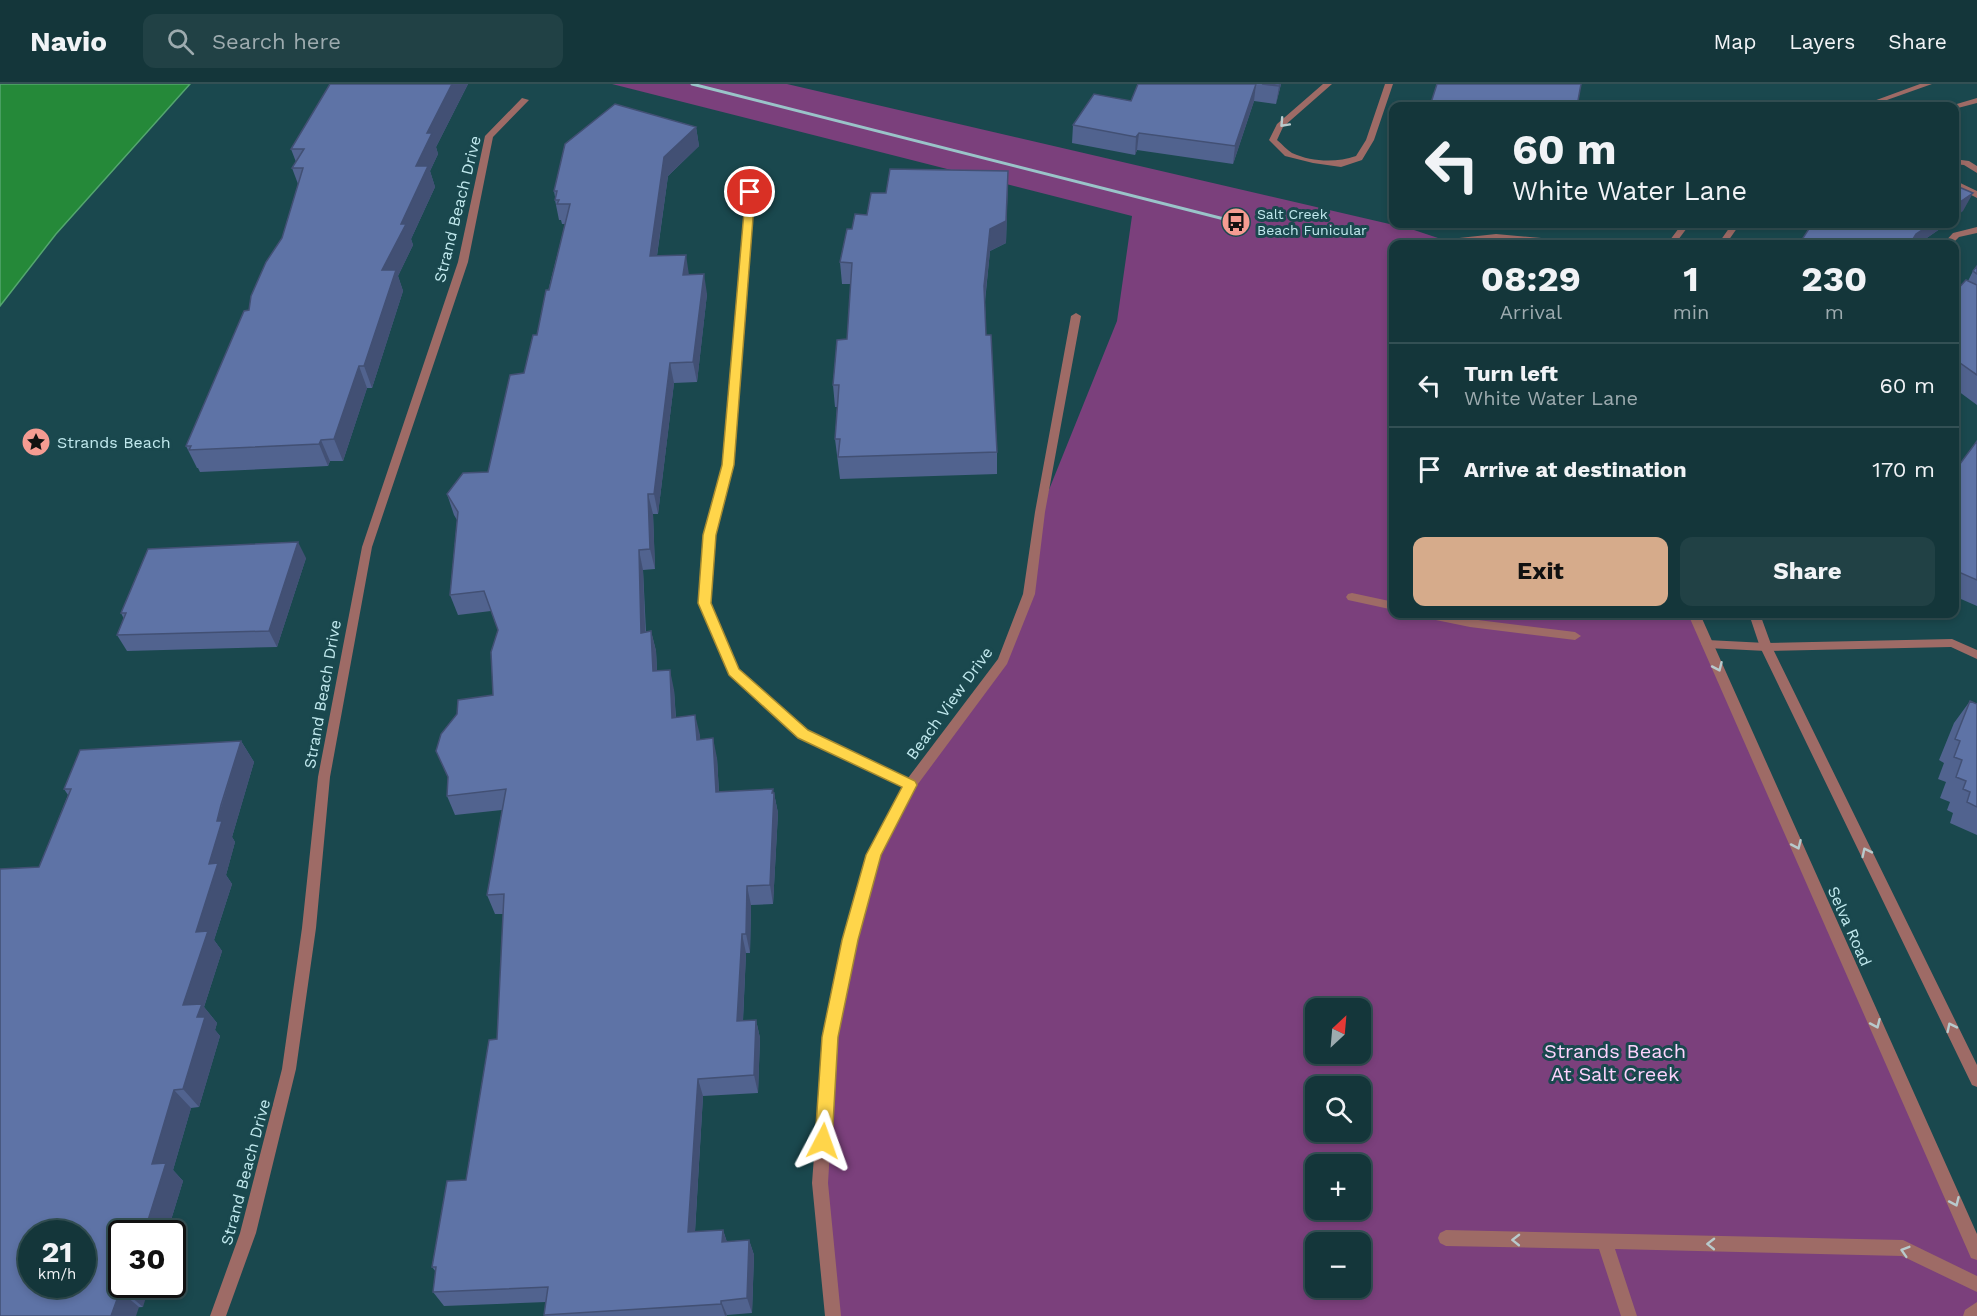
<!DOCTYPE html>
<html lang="en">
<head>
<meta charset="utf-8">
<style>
	body { margin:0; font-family:"Work Sans",sans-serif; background:#214145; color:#f1f3f6; height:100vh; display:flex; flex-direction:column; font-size:22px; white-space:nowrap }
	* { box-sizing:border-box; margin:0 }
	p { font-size:20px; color:#9dabaf }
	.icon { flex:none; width:33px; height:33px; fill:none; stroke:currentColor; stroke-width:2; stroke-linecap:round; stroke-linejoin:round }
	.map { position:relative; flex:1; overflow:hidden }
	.sheet { position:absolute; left:1389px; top:156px; width:570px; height:378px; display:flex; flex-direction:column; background:#14363a; border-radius:12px; box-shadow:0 3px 9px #0003,0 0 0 2px #335054 }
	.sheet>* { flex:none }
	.hud { position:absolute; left:1389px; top:18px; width:570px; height:126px; border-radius:12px; box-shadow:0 3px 9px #0003,0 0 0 2px #335054; background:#14363a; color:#f1f3f6; overflow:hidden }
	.needle { width:39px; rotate:26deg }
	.buttons { position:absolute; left:1305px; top:914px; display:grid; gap:12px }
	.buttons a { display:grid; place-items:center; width:66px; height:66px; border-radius:12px; background:#14363a; box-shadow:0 3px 9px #0003,0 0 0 2px #335054; font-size:30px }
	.speed { position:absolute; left:18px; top:1136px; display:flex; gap:12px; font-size:30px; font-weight:700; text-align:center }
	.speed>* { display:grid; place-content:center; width:78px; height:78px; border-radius:50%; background:#14363a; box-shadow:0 3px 9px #0003,0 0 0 2px #335054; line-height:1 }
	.speed small { font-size:15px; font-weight:400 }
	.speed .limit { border:3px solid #111; border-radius:9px; background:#fff; color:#111 }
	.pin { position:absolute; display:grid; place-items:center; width:51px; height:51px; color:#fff; margin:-26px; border:3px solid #fff; border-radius:50%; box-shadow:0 2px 6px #0007 }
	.me { position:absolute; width:66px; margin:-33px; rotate:4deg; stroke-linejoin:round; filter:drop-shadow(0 0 4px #0008) }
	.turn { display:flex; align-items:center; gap:21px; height:126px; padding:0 24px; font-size:27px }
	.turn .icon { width:78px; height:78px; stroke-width:2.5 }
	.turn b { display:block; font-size:42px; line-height:51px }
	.eta { display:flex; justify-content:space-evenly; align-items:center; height:102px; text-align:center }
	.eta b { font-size:36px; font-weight:700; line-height:42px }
	.cta { display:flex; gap:12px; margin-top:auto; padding:12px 24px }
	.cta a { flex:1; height:69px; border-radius:12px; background:#d6ab8b; color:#111; font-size:24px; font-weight:700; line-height:69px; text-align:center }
	.cta a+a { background:#214145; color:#f1f3f6 }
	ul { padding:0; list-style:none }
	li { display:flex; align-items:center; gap:18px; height:84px; padding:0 24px; border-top:2px solid #335054 }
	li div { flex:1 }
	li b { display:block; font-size:22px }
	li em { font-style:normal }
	header { display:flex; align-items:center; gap:36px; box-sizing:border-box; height:84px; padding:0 30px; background:#14363a; border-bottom:2px solid #335054 }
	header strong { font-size:28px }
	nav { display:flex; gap:33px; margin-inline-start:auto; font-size:21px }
	.search { width:420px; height:54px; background:#214145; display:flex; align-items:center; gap:15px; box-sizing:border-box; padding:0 21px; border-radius:12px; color:#9dabaf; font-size:22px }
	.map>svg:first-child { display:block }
	.green { fill:#7b407c; fill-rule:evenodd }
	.water { fill:#258939; stroke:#54a66f; stroke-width:1.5 }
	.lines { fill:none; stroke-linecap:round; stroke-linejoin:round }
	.service { fill:#9e6b66; fill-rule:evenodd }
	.minor { fill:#9e6b66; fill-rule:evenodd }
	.rail { stroke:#9ac4c9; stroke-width:3 }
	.wall { fill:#51638f }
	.shaded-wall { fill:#425074 }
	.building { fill:#5e73a6; stroke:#425074; stroke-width:1.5; fill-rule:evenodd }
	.oneway { stroke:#b8cacc }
	.route { fill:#ffd54a; stroke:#a68a30; stroke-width:1.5 }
	.labels { text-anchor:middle; stroke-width:6; stroke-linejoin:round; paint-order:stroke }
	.far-poi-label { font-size:14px; fill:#c1e9ee; stroke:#1a484e; text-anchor:start }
	.street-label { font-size:16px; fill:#c1e9ee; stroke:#1a484e }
	.poi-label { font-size:16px; fill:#c1e9ee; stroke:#1a484e; text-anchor:start }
	.near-park-label { font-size:20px; fill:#fdd3fd; stroke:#1a484e }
</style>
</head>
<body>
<header>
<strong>Navio</strong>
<div class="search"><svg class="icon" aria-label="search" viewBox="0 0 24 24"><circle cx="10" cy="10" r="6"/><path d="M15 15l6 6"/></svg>Search here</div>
<nav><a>Map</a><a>Layers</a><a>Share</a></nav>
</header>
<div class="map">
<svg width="1977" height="1232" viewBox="0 0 1977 1232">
	<rect width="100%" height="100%" fill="#1a484e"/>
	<path class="green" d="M612,0h175l624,145 39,13 46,-5 80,7h-182v370h300l283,638v64h-1144l-13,-133 10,-146 44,-182 36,-70 93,-124 26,-67 11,-82 77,-191 15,-105zM1316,924h44v45h-44zM1316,1002h44v45h-44zM1316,1080h44v45h-44zM1316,1158h44v45h-44z"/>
	<path class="water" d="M0,0h190l-134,150 -56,72z"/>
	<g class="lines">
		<path class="service" d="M1720,18l17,4h-67l4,-2z
			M1352,509l42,9v8l-46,-10 -2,-3 2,-3z
			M1420,530h24l26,5 105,13 6,4 -6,4 -105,-13 -44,-9z
			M1952,555l25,11v9l-26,-12 -185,4 -59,-3 -6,-4 6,-4 59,3z
			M1446,1146l457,10 74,36v16l-75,-36 -287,-7 22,67h-16l-22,-67 -153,-3 -6,-3 -2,-5 2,-5z
			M1977,1218v14h-14l2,-6z"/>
		<path class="minor" d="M1323,0h9l-49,43 -6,13c5,4 10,10 15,13 20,9 44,10 64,3l10,-16 19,-56h8l-19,56 -12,20 -21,7 -28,-4 -28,-7 -16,-16 8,-16z
			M1920,0h12l-62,22h-10z
			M522,14l7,2 -36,37 -25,125 -96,285 -42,230 -14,151 -20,141 -40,164 -30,83h-16l30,-83 42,-164 20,-141 16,-151 44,-230 96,-285 27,-126z
			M1977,14v5l-23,6v-3h-4z
			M1954,75l15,2 8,5v7l-13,-8 -10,-1z
			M1954,96l23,11v7l-23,-12z
			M750,105l4,3 -21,273 -19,70 -4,68 29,66 68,62 101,47 90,-119 25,-65 12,-82 36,-196 5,-3 5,3 -36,196 -10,82 -28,70 -92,124 -34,67 -24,85 -20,97 -9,146 13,133h-16l-13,-133 11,-146 20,-97 24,-85 36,-68 -104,-50 -69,-62 -32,-72 6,-68 19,-70 23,-273z
			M1682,140h8l-15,20h-8z
			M1732,140h8l-14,20h-8z
			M1977,143v6l-18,4 -7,7h-9l10,-11z
			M1496,150l80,7 4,3h-29l-55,-4 -44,4 -6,-2 4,-3z
			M1688,530h12l277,620v26l-6,-2z
			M1749,530h11l12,33 205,418v22l-5,-2 -212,-438z"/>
		<path class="rail" d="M692,0l544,138"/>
	</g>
	<path class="wall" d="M330,0h138l-32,63 2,7 -8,17 5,16 -24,52 2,6 -15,31 5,15 -31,97h-5l-24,73h-13l-2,5 -128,6 -2,-4h-1l-11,-22 96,-208 16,-54 -6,-16 4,-6 -5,-13z
		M1138,0h143l-5,20 -22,-3 -21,63 -96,-14 -2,5 -63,-12 1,-18 58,-24z
		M696,43l3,19 -31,30 -11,80 32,19 18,19 -10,88 -23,1 -16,131h-5l2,55 -12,1 3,62 5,-1 5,20 1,20 17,19 2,28 24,17v5l17,18 2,34 55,1 4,20 -5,91 -22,1 -1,48h-4l-3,68 13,-1 4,18 -2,55 -55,3 -8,136 28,-2 4,12 22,-2 5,15 -2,58 -25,2v1h-182l-1,-1 2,-13 -102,4 -11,-14 3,-20 -4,-5 34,-87 31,-141 6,-125h-8l-8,-19 15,-85 -47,5 -8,-19 46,-101 5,-65 -7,-19 -33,4 -8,-20 7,-75 -3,-5 -7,-21 41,-22 36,-99 13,-38 28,-111h-3l-1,-4h-2l-4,-20v-3l-1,-6z
		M1008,87l-2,72 -16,8 -5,51 1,33 11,117v22l-157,5 -5,-40 2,-32h-2l-2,-22 14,-46 4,-55h-9l-2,-22 12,-33 15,-14z
		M1947,140l-29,20h-118l3,-6z
		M1977,182v139l-23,-17v-95l14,-12 5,-10z
		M1977,357v165l-23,-10v-124z
		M306,474l-29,89 -150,4 -10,-16 7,-16 -3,-6z
		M1970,617l7,3v131l-27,-12 3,-10 -6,-3 3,-8 -10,-4 6,-16 -8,-3 6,-16 -5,-3 15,-37z
		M241,657l13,21 -22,75 3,5 -9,33 6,9 -18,56 8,11 -18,56 13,16 -2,7 5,6 -21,71 -8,1 -18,62 10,11 -16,52h-45l21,74 -143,9 39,-449 29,-72 -4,-6z"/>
	<path class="shaded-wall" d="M452,0h16l-32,63 2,7 -8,17 5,16 -24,52 2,6 -15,31 5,15 -31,97 -8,-22 18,-96 19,-46 15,-58 11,-33z
		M1256,0l-2,17 -21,63 2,-18z
		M1280,0h1l-5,20 3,-18z
		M696,43l3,19 -31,30 -14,100 -4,-20 14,-99z
		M1139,49l-2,17 -2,5 1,-18z
		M1008,87l-2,72 -16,8 -6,57v-22l6,-57z
		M1973,109l-10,18 -9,7v-12z
		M1931,140h16l-29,20h-8l6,-10z
		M686,171l3,20h-6z
		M704,190l3,20 -10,88 -4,-20z
		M670,279l4,20 -16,131 -4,-20z
		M359,282l8,22 -24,73 -9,-22z
		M321,356l9,21 -2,5 -9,-22z
		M648,410l5,20 2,55 -5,-20z
		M298,458l8,16 -29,89 -8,-16z
		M639,466l4,20 3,83 -5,-20z
		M651,547l5,20 2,40 -5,-20z
		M670,586l4,20 3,48 -5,-20z
		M695,631l5,20 1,25 -4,-20z
		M713,654l4,20 3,53 -4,-19z
		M241,657l13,21 -22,75 3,5 -9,33 6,9 -18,56 8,11 -18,56 13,16 -2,7 5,6 -21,71 -16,-18v-84l13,-73 21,-111z
		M773,705l5,24 -5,91 -3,-19z
		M747,802l4,19 -1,48 -4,-19z
		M742,850l4,19 -4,86 -5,-18z
		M756,936l4,18 -2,55 -4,-18z
		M698,995l5,17 -9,151 -6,-15z
		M174,1006l17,18 -18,62 10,11 -16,52h-23l8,-69z
		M723,1146l5,16 -6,-4z
		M749,1156l5,15 -2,58 -5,-15z
		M127,1200h23l-7,23 -19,-16z
		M120,1207l19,16 -3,9h-25z
		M721,1217l6,14v1h-2l-4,-12z"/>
	<path class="building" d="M330,0h122l-25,49h5l-16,33h12l-27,58h5l-24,46h14l-32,96h-5l-25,73 -13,1 -2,4 -130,6 2,-4h-5l58,-135 5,-1 2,-14 15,-34 16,-24 21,-70h-11l12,-19h-13z
		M1138,0h118l-21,62 -96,-13 -3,4 -63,-12 21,-31 37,7z
		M1262,0h18l-1,2z
		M1437,0h144l-4,22h-147z
		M615,20l81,23 -32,30 -14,99 36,-1 -3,20 21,-1 -11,88 -23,1 -16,131h-6l2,55 -11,1 2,83 10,-2 2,40 17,-1 2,48 23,-3 2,25 16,-2 3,54 57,-3 -1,4h2l-4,92 -23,1 -1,48h-4l-5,87 19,-1 -2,55 -56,4 -10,153 35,-2 -1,12 27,-2 -2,58 -26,3v3l-177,11 4,-28 -115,5 3,-25h-4l15,-86 19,-1 23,-140 8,-1 7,-145 -17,1 19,-106 -59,7 1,-19 -12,-26 5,-17 16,-20 1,-14 35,-5 -2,-43 7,-22 -14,-39 -34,4 8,-83 -11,-18 16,-21 25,-1 22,-97 14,-2 9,-38h4l9,-45h3l21,-86h-13l2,-4h-4l2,-9h-3l11,-47z
		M890,85l118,2 -2,50 -16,8 -6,57 2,49h5l6,117 -159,5 2,-18h-5l4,-54h-6l4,-45 10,-1 5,-76 -12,-1 7,-33h5l3,-15 12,1 4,-22h15z
		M1954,101l19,8 -19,13z
		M1812,140h119l-15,10 -6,10h-100l-7,-6z
		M1977,182v8l-4,-3z
		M1966,196l11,5v90l-17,-12 -6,7v-77z
		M1977,357v139l-23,-10v-98z
		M298,458l-29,89 -152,4 9,-22h-5l27,-64z
		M1970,617l7,3v103l-10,-5 3,-10 -7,-3 3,-8 -10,-4 6,-17 -8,-3 6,-16 -5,-2z
		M241,657l-20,64 -4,16h5l-13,43 9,-1 -22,69 12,-1 -25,74 19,-1 -5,13h8l-22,72 -9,1 -22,74 14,-1 -22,70h-22v51h5l-3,7h-4l-9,25h-111v-447l39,-2 32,-78h-7l16,-39zM32,1149h50v51h-50z"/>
	<defs><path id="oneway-chevron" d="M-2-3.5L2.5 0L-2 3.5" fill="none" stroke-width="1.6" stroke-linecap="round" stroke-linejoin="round" transform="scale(1.5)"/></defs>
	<g class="oneway">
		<use href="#oneway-chevron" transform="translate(1284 39) rotate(133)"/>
		<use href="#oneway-chevron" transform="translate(1718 583) rotate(66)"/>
		<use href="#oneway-chevron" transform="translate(1797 761) rotate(66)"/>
		<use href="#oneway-chevron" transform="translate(1866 768) rotate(-116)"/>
		<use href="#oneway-chevron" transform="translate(1876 940) rotate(66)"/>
		<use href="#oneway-chevron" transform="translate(1951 943) rotate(-116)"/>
		<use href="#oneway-chevron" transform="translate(1955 1118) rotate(66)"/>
		<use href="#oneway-chevron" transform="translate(1516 1156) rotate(-179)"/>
		<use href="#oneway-chevron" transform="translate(1711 1160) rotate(-179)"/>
		<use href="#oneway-chevron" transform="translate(1905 1167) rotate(-163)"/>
	</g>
	<path class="route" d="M746,105l9,3 -21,273 -18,70 -5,68 28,66 69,61 107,51 2,4 -36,70 -23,85 -20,97 -6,104 -3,6 -6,2 -6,-2 -2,-6 7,-104 20,-97 24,-85 36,-68 -104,-49 -69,-63 -31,-72 5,-68 19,-70z"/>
	<defs>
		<g id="bus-disc" transform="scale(1.5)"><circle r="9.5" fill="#f59c92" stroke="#1a484e"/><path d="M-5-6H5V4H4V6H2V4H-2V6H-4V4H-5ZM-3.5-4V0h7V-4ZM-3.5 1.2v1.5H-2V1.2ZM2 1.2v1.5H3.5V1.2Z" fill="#111"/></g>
		<g id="sight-disc" transform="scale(1.5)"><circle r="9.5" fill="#f59c92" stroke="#1a484e"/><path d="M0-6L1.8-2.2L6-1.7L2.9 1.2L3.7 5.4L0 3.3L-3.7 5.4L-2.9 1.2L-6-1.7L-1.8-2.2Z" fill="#111"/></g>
	</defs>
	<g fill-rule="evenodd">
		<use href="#bus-disc" x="1236" y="138"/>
		<use href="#sight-disc" x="36" y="358"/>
	</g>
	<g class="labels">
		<g class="far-poi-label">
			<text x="1257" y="135">Salt Creek<tspan x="1257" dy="16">Beach Funicular</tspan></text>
		</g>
		<g class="street-label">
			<text transform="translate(457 125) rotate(-76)" y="6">Strand Beach Drive</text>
			<text transform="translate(322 610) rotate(-80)" y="6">Strand Beach Drive</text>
			<text transform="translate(949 619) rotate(-54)" y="6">Beach View Drive</text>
			<text transform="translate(1850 842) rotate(66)" y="6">Selva Road</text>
			<text transform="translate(245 1088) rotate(-75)" y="6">Strand Beach Drive</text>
		</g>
		<g class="poi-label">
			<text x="57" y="364">Strands Beach</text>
		</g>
		<g class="near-park-label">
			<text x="1615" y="974">Strands Beach<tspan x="1615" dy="23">At Salt Creek</tspan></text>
		</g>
	</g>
</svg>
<div class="buttons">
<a><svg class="needle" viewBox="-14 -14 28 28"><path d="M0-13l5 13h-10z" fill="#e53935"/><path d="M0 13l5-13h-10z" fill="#9dabaf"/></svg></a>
<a><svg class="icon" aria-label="search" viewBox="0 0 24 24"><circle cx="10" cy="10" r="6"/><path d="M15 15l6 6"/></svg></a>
<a>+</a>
<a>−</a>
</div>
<div class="speed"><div>21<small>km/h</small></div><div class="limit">30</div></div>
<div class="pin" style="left:750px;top:108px;background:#d93025"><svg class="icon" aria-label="arrive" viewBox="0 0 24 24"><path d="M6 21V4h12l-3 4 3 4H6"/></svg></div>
<svg class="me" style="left:823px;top:1057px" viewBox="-20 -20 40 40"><path d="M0-17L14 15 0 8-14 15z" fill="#ffd54a" stroke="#fff" stroke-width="4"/></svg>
<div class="hud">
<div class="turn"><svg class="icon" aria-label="left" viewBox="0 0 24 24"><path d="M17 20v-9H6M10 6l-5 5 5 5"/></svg><div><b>60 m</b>White Water Lane</div></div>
</div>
<section class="sheet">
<div class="eta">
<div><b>08:29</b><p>Arrival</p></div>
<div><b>1</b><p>min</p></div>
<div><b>230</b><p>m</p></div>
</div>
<ul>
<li><svg class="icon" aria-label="left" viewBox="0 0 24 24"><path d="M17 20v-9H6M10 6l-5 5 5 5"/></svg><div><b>Turn left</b><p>White Water Lane</p></div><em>60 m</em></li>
<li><svg class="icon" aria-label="arrive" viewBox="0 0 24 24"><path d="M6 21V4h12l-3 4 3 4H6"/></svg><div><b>Arrive at destination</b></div><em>170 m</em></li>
</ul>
<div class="cta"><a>Exit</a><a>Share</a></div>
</section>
</div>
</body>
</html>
